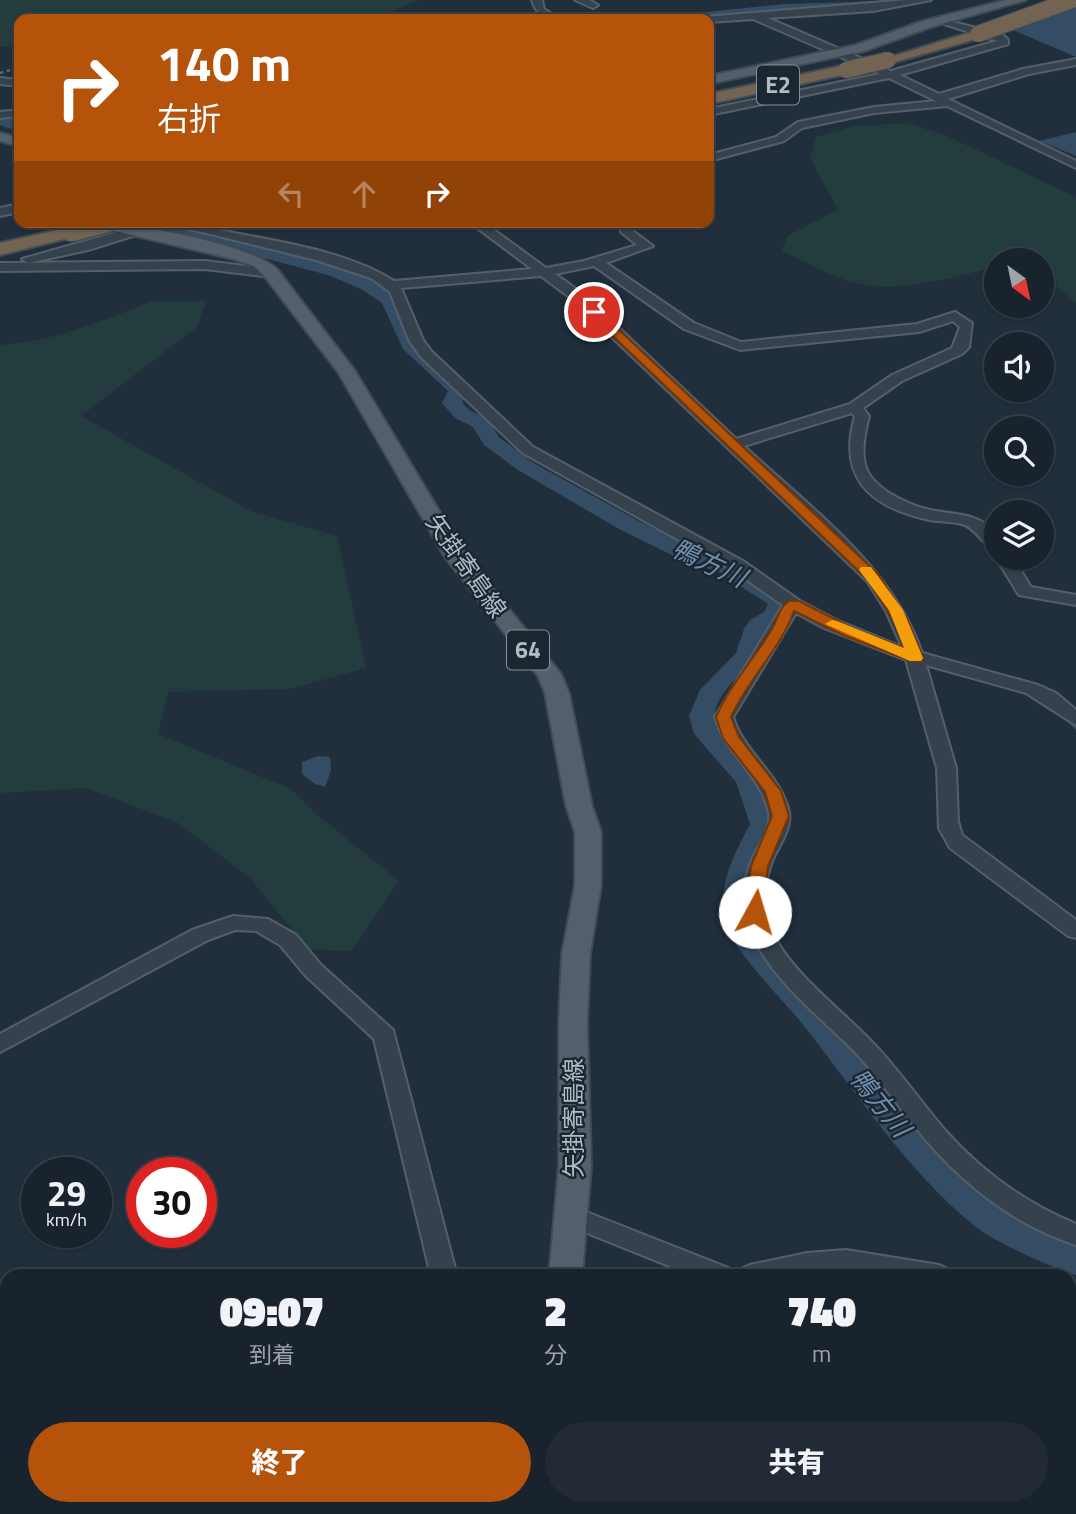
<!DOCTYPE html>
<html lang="ja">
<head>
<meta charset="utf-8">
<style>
	body { margin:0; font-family:"Titillium Web","Noto Sans JP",sans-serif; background:#222b35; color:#f1f3f6; height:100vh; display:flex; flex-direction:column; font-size:26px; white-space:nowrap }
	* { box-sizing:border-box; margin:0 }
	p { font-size:23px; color:#9fa4aa }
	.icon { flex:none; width:38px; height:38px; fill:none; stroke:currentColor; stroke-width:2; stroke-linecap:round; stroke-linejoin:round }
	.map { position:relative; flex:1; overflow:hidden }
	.side { position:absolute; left:0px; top:1269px; width:1076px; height:247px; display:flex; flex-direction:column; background:#19232d; border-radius:21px 21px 0 0; box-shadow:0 2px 5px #0004,0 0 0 2px #374049 }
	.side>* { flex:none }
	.guide { position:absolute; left:14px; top:14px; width:700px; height:214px; border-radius:14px; box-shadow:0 2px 5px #0004,0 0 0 2px #374049; background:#b45309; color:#fff; overflow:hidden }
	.needle { width:46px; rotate:147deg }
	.controls { position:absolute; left:984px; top:248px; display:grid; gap:14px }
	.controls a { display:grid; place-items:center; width:70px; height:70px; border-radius:50%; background:#19232d; box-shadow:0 2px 5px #0004,0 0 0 2px #374049; font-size:35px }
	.speed { position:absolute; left:21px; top:1157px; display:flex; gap:14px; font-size:35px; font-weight:700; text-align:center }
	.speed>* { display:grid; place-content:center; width:91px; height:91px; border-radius:50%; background:#19232d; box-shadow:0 2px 5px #0004,0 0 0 2px #374049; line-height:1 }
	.speed small { font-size:18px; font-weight:400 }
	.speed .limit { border:10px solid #d22; background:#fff; color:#111 }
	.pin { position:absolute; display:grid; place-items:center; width:60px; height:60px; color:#fff; margin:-30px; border:4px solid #fff; border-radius:50%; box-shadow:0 2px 7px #0007 }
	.me { position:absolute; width:77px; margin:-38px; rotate:6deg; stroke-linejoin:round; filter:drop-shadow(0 0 5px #0008) }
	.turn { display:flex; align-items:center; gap:24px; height:147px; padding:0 28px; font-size:32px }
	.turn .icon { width:91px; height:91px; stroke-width:2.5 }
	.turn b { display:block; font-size:49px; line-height:60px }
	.lanes { display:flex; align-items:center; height:66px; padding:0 28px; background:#0003; justify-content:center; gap:35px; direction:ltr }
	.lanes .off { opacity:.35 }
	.eta { display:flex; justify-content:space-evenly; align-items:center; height:119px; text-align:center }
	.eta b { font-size:42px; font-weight:800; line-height:49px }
	.button { display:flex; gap:14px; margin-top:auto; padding:14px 28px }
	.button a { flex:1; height:80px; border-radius:42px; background:#b45309; color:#fff; font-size:28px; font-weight:800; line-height:80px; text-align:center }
	.button a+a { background:#222b35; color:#f1f3f6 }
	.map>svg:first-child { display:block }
	.green { fill:#233c3d }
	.water { fill:#344c64 }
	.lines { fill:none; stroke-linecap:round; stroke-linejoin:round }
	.stream { stroke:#344c64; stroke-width:4.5 }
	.river { fill:#344c64; fill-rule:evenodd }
	.minor-casing { stroke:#545f6a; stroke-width:4 }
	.major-casing { stroke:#3f4a55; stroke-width:4 }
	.highway-casing { stroke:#414c57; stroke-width:4 }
	.minor { fill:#35414c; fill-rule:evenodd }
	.major { fill:#53606c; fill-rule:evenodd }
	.highway { fill:#736352; fill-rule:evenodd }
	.rail { stroke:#576574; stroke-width:2.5; stroke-dasharray:3.5 3.5; stroke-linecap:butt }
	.highway-bridge-far1-casing { stroke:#414c57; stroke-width:18; stroke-linecap:butt }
	.highway-bridge-casing { stroke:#414c57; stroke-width:22; stroke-linecap:butt }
	.highway-bridge-far1 { stroke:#736352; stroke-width:16 }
	.highway-bridge { stroke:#736352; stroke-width:19 }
	.route { fill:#b45309; stroke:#753606; stroke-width:2 }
	.slow { fill:#f59e0b }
	.labels { text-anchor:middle; stroke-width:5; stroke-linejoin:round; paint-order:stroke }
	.shield { fill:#1b2631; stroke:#848f9b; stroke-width:2 }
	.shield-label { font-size:23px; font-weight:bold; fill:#b1bcc8 }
	.street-label { font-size:24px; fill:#b1bcc8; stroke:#1b2631 }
	.water-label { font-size:26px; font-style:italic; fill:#708fad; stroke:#1b2631 }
</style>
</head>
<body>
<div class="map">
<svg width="1076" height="1514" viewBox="0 0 1076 1514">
	<rect width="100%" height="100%" fill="#212f3c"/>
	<path class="green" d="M0,0h419l-30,12 -34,7h-336v29l-19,-2z
		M908,123l39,13 129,61v106l-35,-30v-12h-45v5c-41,12 -102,28 -144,16 -24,-7 -47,-21 -70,-31l5,-15 51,-26 -28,-52 6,-21 38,-11z
		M151,301h55l-9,26 -116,89 172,96 84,24 29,132 -76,21 -122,3 -10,42 133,55 23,23 85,69 -48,70 -43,-2 -58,-71 -72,-55 -91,-35 -87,5v-448c54,-4 101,-23 151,-44z"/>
	<path class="water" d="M1076,4v53l-65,-28z
		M1076,132v24l-37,-15z
		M318,756l12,1 1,14 -6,16 -10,-3 -13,-10v-12z"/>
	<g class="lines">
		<path class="stream" d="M1067,718l9,9"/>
		<path class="river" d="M918,0l-6,4c-43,6 -85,5 -129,8 -38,3 -74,9 -112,7l7,-4 106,-11z
			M0,114l19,8v10l-19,-7z
			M135,222c30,0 105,8 129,25l89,25 17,6 26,18 22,47 47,43 3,4 -6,12 7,8 19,9 11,18 33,25 103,57 69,34 29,8 56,36 4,5 -11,20 -15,8c-10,44 -29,38 -47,69 -20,34 27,54 41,79 8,14 12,31 17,46l-25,51 -2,25 6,29 117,140 22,33 47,56 59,51 74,36v30c-25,-8 -80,-32 -100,-48 -72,-58 -119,-135 -176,-206 -17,-20 -65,-70 -72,-92 -13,-40 4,-70 22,-105l-14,-42 -42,-48 -5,-18 11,-26 36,-37 8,-24 6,-9 14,-8 4,-8 -51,-33 -29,-8 -69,-34 -101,-59 -34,-25 -11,-18 -18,-9 -13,-15 6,-12 -45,-42 -21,-46 -21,-14 -33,-14 -76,-20 -8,-6 -101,-22z"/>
		<g class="minor-casing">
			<path id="minor" d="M532,0h10l2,9 15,10c-15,0 -23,-5 -27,-19z
				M575,0h14l9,5 -5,3z
				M907,0h24l-58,11 -105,7 123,53 106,-30 -59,-19v-4l65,17 5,5v4l-108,31 39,19 84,-25 53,-10v6l-47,9 -81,25 128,62v7l-129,-62 -73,7 -72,15 -18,13 -75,20v-6l67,-18 22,-15 76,-15 62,-6 -47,-23 -180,37v-6l171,-35 -127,-55 -44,3 -6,-3 2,-2z
				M0,78l19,2v6l-19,-2z
				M19,110v6l-19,2v-6z
				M19,204v8l-19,4v-8z
				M161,222h22c66,17 152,22 211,59l138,-12 -63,-47h14l63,46 38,-7 53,-16 -16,-13 -1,-10h12l1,9 20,15 -47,17 88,60 47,19 176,-18 38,-12 17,11 -3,24 -7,7 -60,27 -39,27 6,8c-4,16 -9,38 -2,54 9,21 47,38 69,41 23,4 43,3 60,22v16c-14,-3 -19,-21 -34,-25 -12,-3 -25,-2 -37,-5 -58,-14 -87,-43 -70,-103l-3,-3 -108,33c65,61 148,120 178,207l116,32 18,8 20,17v15l-50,-32 -100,-28 30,103 2,53 4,14 114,85v18l-8,-2 -118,-88 -11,-20 -2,-60 -31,-108 -82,-32 -28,-15 -63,104c11,36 48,58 56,95 3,16 -9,32 -15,45 -10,22 -12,49 -3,72 17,42 71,81 102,114 26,27 47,58 71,86 36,41 81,74 132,95v21c-65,-21 -118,-65 -160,-117 -20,-25 -38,-51 -60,-75 -36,-37 -87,-74 -106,-124 -9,-23 -7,-49 3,-72 7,-13 19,-29 16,-44 -7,-37 -44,-60 -54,-96l68,-112 -52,-36 -208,-116 -102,-96 -12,-17 -19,-48 -19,-14 -55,-18zM594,266l90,63 56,21 179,-18 34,-11 7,6 -8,21 -60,27 -42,29 -114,35 -153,-145 -28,-20zM541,276l32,24 294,281 19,30 16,36 -66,-27 -36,-19 -57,-40 -210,-114 -102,-96 -8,-11 -22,-52z
				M135,227l4,1v6l-51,16 -60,13 -6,-4z
				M205,261l66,8 6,4 -6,4 -66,-8 -205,2v-8z
				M996,558h17l18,29 45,8v10l-57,-10z
				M233,916l35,3 28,16 25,30 72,65 64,246h-26l-57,-237 -69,-64 -25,-30 -24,-14 -21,-1 -27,10 -208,112v-18l192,-104z
				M571,1206l160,63 4,7h-41l-132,-53 -4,-7 4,-7z
				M846,1250l93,15 9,4 4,7h-75l-31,-6 -49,6h-60l4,-7 9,-4 57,-12z
				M1069,1283h7v22h-7z
				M780,1508h29l2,6h-30z"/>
		</g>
		<g class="major-casing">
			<path id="major" d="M1006,0h20l-95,27 -67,24 -155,33v-8l147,-31 67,-24z
				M0,133l19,5v8l-19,-5z
				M88,222c41,0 160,21 189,47l78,102 110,183 96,120 8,19 23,113 9,26v53l-11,69 -3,68 4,144 -9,110h-33l10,-110v-144l3,-68 13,-69v-53l-9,-26 -21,-113 -7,-17 -93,-119 -107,-185 -73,-95 -11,-11 -21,-7 -143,-34z
				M522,1508h36v6h-36z"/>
		</g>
		<g class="highway-casing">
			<path id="highway" d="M978,30l7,4 -2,3 -95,27 -7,-4z
				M846,65l8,5 -3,3 -142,31v-10z
				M71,227l6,1 3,4 -3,4 -77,19v-12z"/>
		</g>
		<use href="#minor" class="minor"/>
		<use href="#major" class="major"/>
		<use href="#highway" class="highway"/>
		<path class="rail" d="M0,73l14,-4"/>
		<g class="highway-bridge-far1-casing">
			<path id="highway-bridge-far1" d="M978,34l94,-34
				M846,70l42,-10"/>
		</g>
		<g class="highway-bridge-casing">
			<path id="highway-bridge" d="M71,232l38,-10"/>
		</g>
		<use href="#highway-bridge-far1" class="highway-bridge-far1"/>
		<use href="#highway-bridge" class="highway-bridge"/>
	</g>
	<path class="route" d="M591,310h7l280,264 29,45 16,39 -2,3h-11l-67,-26 -49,-24c-14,39 -46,68 -63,106l8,20 42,54 8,25 -21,50 -7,51 -6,1 -9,-6 5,-46 21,-50 -7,-24 -42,-54 -7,-21c14,-32 38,-58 56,-88 6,-10 6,-20 17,-28h10l55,28 51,19 -12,-29 -25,-39 -277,-265z"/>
	<path class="slow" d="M861,567h10l32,43 20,48 -2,3h-11l-85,-37 7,-4 5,1 67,27 -15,-38 -30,-40z"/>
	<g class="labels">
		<g class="shield">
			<rect x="757" y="65.5" width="42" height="39" rx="5"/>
			<rect x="507" y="630.5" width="42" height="39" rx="5"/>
		</g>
		<g class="shield-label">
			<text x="778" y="93">E2</text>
			<text x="528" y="658">64</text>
		</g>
		<g class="street-label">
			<text transform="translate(466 566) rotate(55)" y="8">矢掛寄島線</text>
			<text transform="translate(574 1118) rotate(-90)" y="8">矢掛寄島線</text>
		</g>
		<g class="water-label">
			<text transform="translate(709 563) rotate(25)" y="9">鴨方川</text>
			<text transform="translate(880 1103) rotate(51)" y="9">鴨方川</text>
		</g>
	</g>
</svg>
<div class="controls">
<a><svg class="needle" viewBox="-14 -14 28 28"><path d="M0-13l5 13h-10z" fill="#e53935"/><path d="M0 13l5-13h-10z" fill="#9fa4aa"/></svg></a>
<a><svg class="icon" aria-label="sound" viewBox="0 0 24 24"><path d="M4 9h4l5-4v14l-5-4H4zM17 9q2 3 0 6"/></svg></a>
<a><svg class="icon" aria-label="search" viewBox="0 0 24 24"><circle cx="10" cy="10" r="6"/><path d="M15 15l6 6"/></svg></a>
<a><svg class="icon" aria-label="layers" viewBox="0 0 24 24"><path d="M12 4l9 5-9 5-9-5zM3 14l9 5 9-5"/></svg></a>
</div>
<div class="speed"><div>29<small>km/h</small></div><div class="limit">30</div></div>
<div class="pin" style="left:594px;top:312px;background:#d93025"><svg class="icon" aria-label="arrive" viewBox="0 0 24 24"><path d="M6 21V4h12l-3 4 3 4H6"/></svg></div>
<svg class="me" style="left:755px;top:912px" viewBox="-20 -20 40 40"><circle r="19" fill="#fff"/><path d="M0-13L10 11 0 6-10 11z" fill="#b45309"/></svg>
<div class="guide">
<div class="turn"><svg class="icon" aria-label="right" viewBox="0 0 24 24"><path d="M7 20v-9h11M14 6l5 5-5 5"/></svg><div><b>140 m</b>右折</div></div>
<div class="lanes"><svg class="icon off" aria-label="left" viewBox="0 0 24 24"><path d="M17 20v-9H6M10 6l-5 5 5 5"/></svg><svg class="icon off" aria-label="ahead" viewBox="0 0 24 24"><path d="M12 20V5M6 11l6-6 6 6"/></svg><svg class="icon" aria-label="right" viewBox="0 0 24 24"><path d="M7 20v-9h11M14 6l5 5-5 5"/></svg></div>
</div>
<section class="side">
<div class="eta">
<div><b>09:07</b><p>到着</p></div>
<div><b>2</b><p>分</p></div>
<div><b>740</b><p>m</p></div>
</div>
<div class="button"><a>終了</a><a>共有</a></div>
</section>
</div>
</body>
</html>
